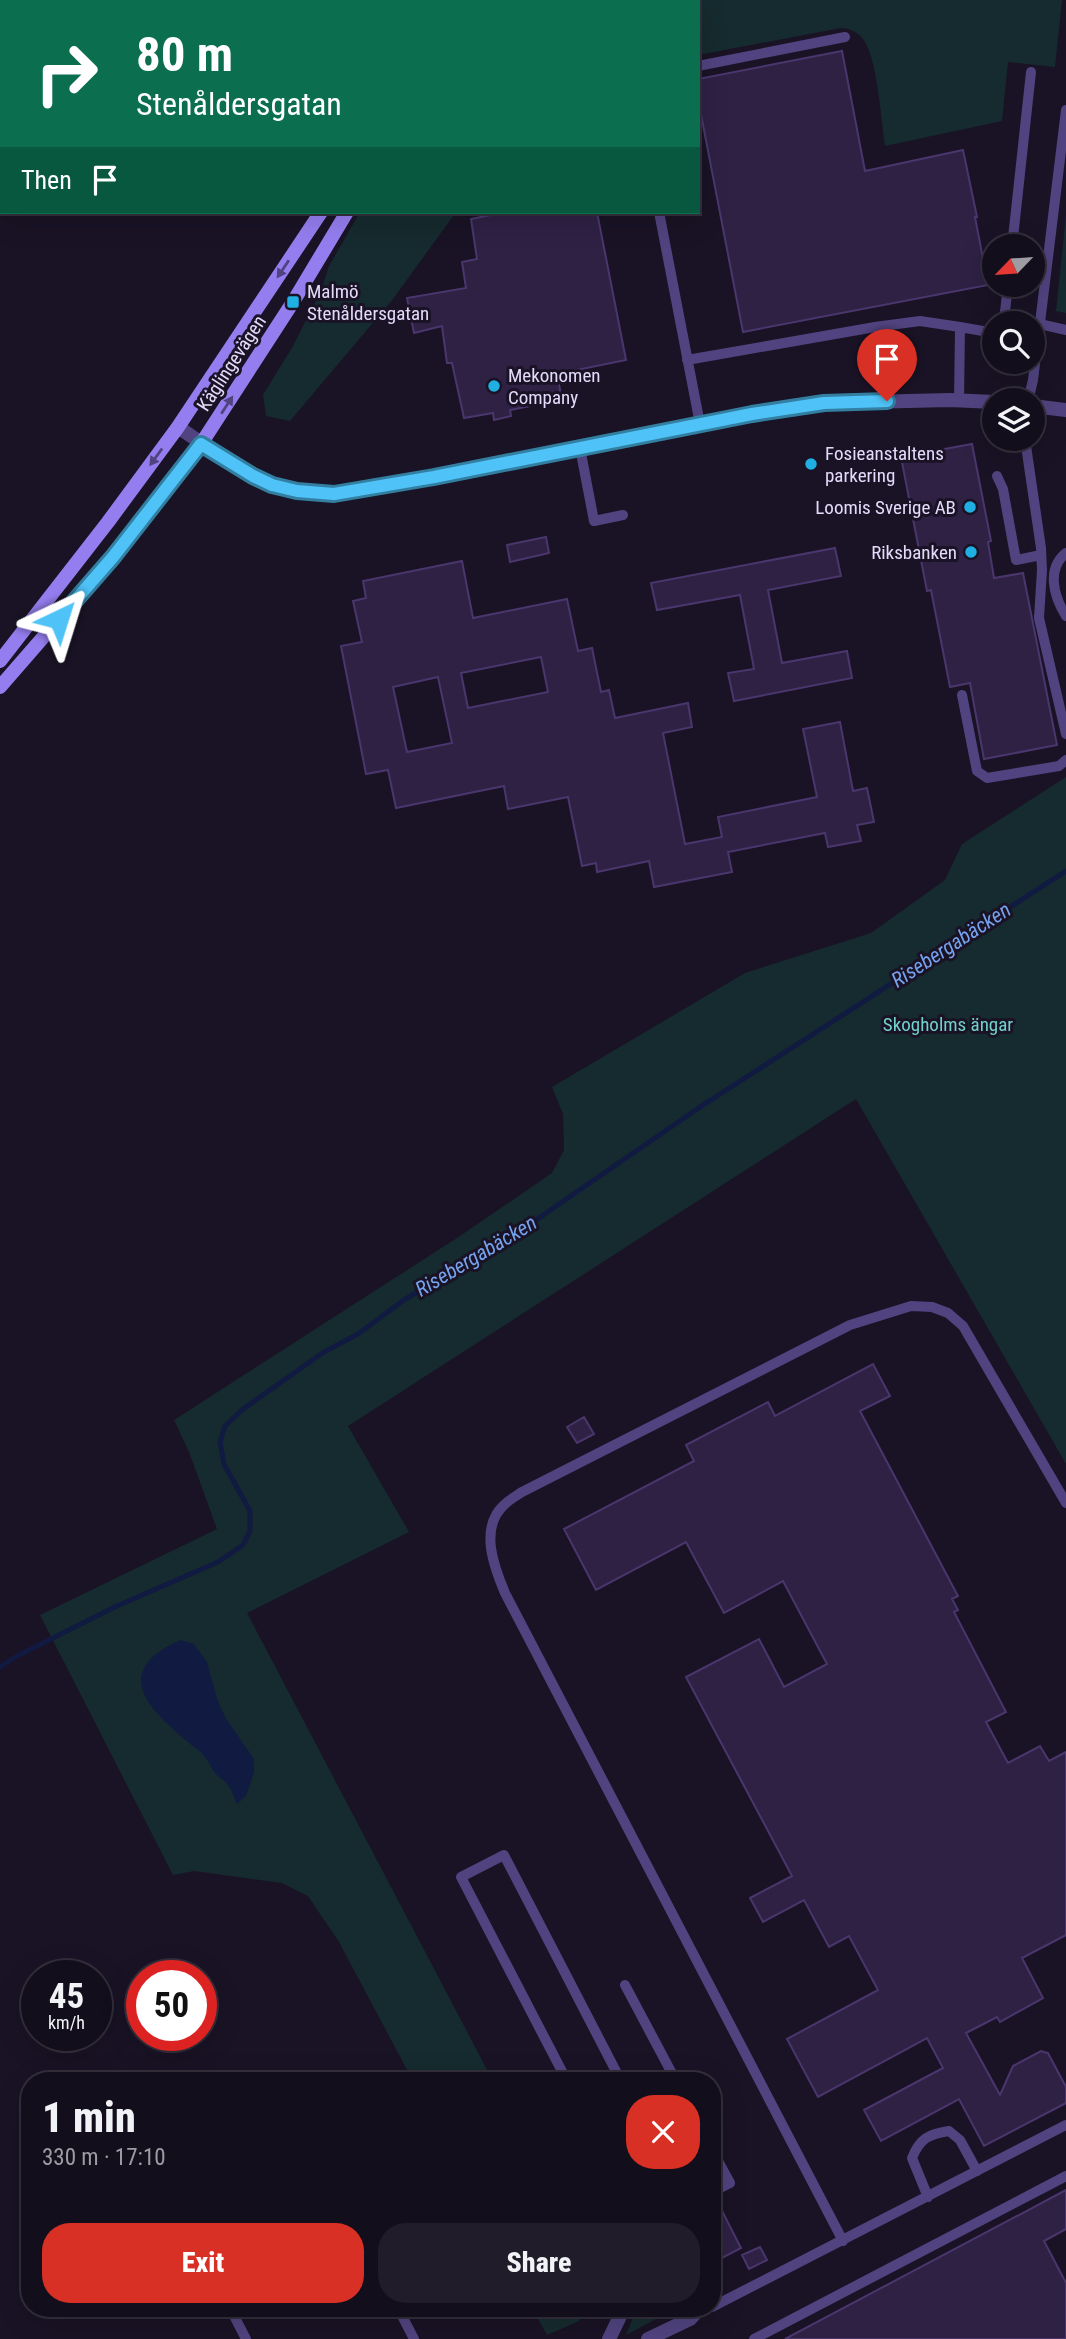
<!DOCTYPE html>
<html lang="en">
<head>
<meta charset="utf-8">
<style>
	body { margin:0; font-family:"Roboto Condensed",sans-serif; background:#201c29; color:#f1f3f6; height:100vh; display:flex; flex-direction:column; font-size:26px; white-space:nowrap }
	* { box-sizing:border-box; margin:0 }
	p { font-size:23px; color:#9d9ca3 }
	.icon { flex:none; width:38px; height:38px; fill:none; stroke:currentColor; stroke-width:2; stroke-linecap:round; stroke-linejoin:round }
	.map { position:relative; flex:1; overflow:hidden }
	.side { position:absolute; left:21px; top:2072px; width:700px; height:245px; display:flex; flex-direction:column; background:#130e1c; border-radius:28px; box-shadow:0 7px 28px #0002,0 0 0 2px #322e3b }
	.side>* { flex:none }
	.hud { position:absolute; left:0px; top:0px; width:700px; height:214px; box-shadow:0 7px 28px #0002,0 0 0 2px #322e3b; background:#0b6e4f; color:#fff; overflow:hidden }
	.needle { width:46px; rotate:245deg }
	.fabs { position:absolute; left:982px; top:234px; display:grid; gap:14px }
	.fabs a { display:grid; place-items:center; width:63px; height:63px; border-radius:50%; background:#130e1c; box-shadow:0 7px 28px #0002,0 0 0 2px #322e3b; font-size:35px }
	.speed { position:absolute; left:21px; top:1960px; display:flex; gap:14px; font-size:35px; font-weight:700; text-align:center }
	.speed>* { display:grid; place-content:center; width:91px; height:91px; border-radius:50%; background:#130e1c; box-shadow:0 7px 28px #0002,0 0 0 2px #322e3b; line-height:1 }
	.speed small { font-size:18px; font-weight:400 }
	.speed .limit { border:10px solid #d22; background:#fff; color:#111 }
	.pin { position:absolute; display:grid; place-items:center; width:60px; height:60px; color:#fff; margin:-72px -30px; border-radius:50% 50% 50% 0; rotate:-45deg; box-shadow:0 0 7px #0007 }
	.pin .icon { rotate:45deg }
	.me { position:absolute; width:77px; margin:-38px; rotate:41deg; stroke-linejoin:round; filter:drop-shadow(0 0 5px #0008) }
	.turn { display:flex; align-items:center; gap:24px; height:147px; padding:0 21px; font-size:32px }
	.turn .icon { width:91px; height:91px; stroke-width:2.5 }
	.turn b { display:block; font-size:49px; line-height:60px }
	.then { display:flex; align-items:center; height:66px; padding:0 21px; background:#0003; gap:14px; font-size:26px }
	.round { display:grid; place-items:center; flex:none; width:74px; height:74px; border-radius:28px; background:#201c29 }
	.headline { display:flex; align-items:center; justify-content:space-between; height:119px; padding:0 21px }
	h1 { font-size:42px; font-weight:800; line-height:52px }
	.primary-button { display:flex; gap:14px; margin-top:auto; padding:14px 21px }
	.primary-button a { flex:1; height:80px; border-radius:28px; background:#d93025; color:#fff; font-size:28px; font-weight:800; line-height:80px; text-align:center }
	.primary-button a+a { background:#201c29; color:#f1f3f6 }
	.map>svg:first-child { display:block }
	.green { fill:#162b2f }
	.water { fill:#111a40 }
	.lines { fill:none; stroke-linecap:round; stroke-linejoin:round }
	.stream { stroke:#111a40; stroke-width:5 }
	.building { fill:#2e2144; stroke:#4a366d; stroke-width:2; fill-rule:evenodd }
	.lane { stroke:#50437f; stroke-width:10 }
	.street { stroke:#50437f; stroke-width:14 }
	.secondary { stroke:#947eef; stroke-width:14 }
	.oneway { fill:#504380 }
	.route-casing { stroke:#337fa1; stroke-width:18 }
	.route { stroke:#4fc3f7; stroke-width:12 }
	.poi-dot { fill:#1fafe3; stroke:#191325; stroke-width:2.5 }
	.labels { text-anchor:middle; stroke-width:6; stroke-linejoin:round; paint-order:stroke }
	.poi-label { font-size:19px; fill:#e4dbfb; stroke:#191325; text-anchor:start }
	.street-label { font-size:19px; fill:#e4dbfb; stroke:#191325 }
	.park-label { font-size:19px; fill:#70d2ca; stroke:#191325 }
	.water-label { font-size:21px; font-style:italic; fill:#76a2ee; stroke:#191325 }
</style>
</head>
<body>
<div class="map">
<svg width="1066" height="2339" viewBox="0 0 1066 2339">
	<rect width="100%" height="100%" fill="#191325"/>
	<path class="green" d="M684,0h378l-7,67 -47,-5 -6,59 -117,25c-4,-27 -7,-77 -18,-100 -5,-12 -14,-17 -26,-18l-143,27v-53h-13z
		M360,212h96l-63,87 -103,122 -24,-5 -3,-21 30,-49 28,-55 8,-25z
		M1066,215v98l-10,-2z
		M1066,777v687l-210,-365 -508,327 61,106 -162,81 246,468h-80l-74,-139 -31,-46 -26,-13 -88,-12 -21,4 -133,-260 177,-86 -28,-77 -15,-32 286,-184 92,-63 12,-23 -1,-36 -11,-27 193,-114 126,-40 74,-53 17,-36z
		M532,2308h51l-4,13 -32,14z
		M637,2308h40l-51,27z"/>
	<path class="water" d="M180,1640l14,4 13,18 10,37 8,18 29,42v13l-8,24 -9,8c-3,-6 -5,-15 -10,-20 -3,-4 -9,-7 -12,-11 -6,-8 -8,-16 -16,-22 -40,-33 -97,-76 -19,-111z"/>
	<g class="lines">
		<path class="stream" d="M0,1667l17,-11 100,-50 101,-44 25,-17 7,-14v-20l-26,-47 -4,-22 5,-16 18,-17 81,-57 34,-18 46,-34 129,-78 167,-115 366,-236"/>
	</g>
	<path class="building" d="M842,51l23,120 98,-21 14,67h-2l13,68 -245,47 -45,-233v-20z
		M505,212h92l29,148 -69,14 5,26 -52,10 1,6 -17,4 -1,-7 -29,5 -12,-55h-5l-5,-37 -28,7 -7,-35 59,-10 -4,-26 15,-3 -6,-40z
		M972,444l19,97 -3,1 6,36 29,-5 34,172 -73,14 -14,-76 -20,4 -19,-97 -4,1 -26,-134z
		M546,537l3,16 -39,9 -3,-17z
		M835,548l6,28 -73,14 14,73 65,-12 5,27 -118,23 -6,-28 26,-4 -14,-74 -83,15 -6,-27z
		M462,561l11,57 94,-19 11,52 14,-3 9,44 8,-2 6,28 73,-15 4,24 -29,6 22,111 37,-7 -4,-20 99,-20 -14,-68 37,-7 13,69 14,-3 7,34 -17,3 4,16 -33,6 -3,-14 -97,19 4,20 -78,15 -5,-26 -52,11 -1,-9 -14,3 -14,-69 -60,12 -4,-23 -108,22 -8,-38 -22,4 -25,-128 21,-4 -9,-41 13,-3 -3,-17zM541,657l7,35 -80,16 -7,-35zM438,677l14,66 -45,9 -14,-65z
		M873,1364l17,32 -30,15 98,185 -6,3 6,11 -4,2 52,100 -20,10 22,41 32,-17 9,15 17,-9v183l-44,23 21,40 -43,24 -3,-5 -31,16 34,62 13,-29 28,-15 7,2 18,34v16l-82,43 -25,-47 -78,42 -17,-31 79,-42 -16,-30 -109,59 -31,-58 91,-49 -29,-54 -20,11 -25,-47 -41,22 -13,-24 42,-22 -106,-199 73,-38 25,48 43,-23 -44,-83 -59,32 -38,-71 -90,48 -32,-61 130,-68 -8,-16 82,-43 7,14z
		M584,1417l10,17 -17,9 -10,-16z
		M1066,2190v39l-22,12 22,42v56h-281z
		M716,2199l25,49 -23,12 -6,-10v-50z
		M760,2247l7,13 -18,9 -7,-14z"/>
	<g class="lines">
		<path class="lane" d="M698,66l147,-29
			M659,212l41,212
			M1012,247l19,-175
			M1004,316l62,14
			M1004,321l4,-36
			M960,327l34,6
			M687,360l188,-33 45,-6 40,6 -1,74
			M1028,401l5,-21 33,-270
			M1025,439l16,109 1,22 -3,48 27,116
			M580,448l14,73 29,-6
			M997,476l6,13 13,71 25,-5
			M1066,553c-20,16 -12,44 0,63
			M962,695l15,76 10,7 72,-12 7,-6
			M625,1985l51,96
			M567,2081l-106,-204 43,-22 117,226
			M712,2150l18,33 -18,9
			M928,2197l-16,-39c8,-20 17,-24 37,-27l11,9 17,31
			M843,2241l-338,-648c-11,-26 -26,-65 -1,-88 5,-5 12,-9 18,-13l328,-167 61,-19 21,1 16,6 15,13 103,177
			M712,2307l354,-182
			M230,2308l16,31
			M398,2308l16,31
			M754,2339l312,-163"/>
		<path class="street" d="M1032,406l34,4
			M178,427l54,37 40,21 25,6 37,3 100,-17 318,-63 72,-11 126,-3 44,2
			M609,2339l15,-31
			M648,2339l42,-20 10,-11"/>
		<path class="secondary" d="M469,2l2,-2
			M0,661l108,-139 70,-95 143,-215
			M0,687l113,-130 88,-113 92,-142 54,-90"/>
	</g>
	<defs><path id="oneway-solid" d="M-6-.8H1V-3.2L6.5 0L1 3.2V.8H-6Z" transform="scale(1.75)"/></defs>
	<g class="oneway">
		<use href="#oneway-solid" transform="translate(283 269) rotate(124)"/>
		<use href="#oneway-solid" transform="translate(227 405) rotate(-57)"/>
		<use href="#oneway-solid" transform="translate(156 457) rotate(126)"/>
	</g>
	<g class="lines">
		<g class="route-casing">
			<path id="route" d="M59,619l54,-62 88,-113 52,32 19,9 25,6 37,3 100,-17 318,-63 72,-11 63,-2"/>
		</g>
		<use href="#route" class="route"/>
	</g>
	<g class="poi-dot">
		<rect x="286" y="295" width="14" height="14" rx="3.5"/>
		<circle cx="494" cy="386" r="7"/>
		<circle cx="811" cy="464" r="7"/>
		<circle cx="970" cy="507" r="7"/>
		<circle cx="971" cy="552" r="7"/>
	</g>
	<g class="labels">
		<g class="poi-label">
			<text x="307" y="298">Malmö<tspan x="307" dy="22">Stenåldersgatan</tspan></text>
			<text x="508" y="382">Mekonomen<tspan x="508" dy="22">Company</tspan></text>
			<text x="825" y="460">Fosieanstaltens<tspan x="825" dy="22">parkering</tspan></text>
			<text x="956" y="514" text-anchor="end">Loomis Sverige AB</text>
			<text x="957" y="559" text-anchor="end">Riksbanken</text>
		</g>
		<g class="street-label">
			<text transform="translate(231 363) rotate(-57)" y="7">Käglingevägen</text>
		</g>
		<g class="park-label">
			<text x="948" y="1031">Skogholms ängar</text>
		</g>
		<g class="water-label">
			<text transform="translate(951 945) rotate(-33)" y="7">Risebergabäcken</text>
			<text transform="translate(476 1256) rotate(-31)" y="7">Risebergabäcken</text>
		</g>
	</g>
</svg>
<div class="fabs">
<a><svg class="needle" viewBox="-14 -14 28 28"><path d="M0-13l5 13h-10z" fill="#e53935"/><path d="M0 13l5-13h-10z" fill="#9d9ca3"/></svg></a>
<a><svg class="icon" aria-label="search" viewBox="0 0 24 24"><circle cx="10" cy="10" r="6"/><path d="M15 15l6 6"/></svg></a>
<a><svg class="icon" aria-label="layers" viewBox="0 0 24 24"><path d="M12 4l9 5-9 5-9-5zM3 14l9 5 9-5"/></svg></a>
</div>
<div class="speed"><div>45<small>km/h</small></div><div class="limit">50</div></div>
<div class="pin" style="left:887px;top:401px;background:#d93025"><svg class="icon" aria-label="arrive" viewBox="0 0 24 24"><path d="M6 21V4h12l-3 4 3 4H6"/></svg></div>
<svg class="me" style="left:59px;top:619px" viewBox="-20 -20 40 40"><path d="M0-17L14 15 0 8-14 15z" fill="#4fc3f7" stroke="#fff" stroke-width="4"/></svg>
<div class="hud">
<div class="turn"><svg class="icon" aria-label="right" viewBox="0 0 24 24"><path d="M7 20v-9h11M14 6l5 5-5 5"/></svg><div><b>80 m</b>Stenåldersgatan</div></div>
<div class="then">Then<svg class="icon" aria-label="arrive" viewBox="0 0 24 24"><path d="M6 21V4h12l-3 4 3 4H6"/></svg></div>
</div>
<section class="side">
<div class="headline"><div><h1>1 min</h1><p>330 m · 17:10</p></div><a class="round" style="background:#d93025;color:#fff"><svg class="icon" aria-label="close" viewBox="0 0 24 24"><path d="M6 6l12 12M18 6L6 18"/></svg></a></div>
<div class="primary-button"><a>Exit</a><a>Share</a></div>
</section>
</div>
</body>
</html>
